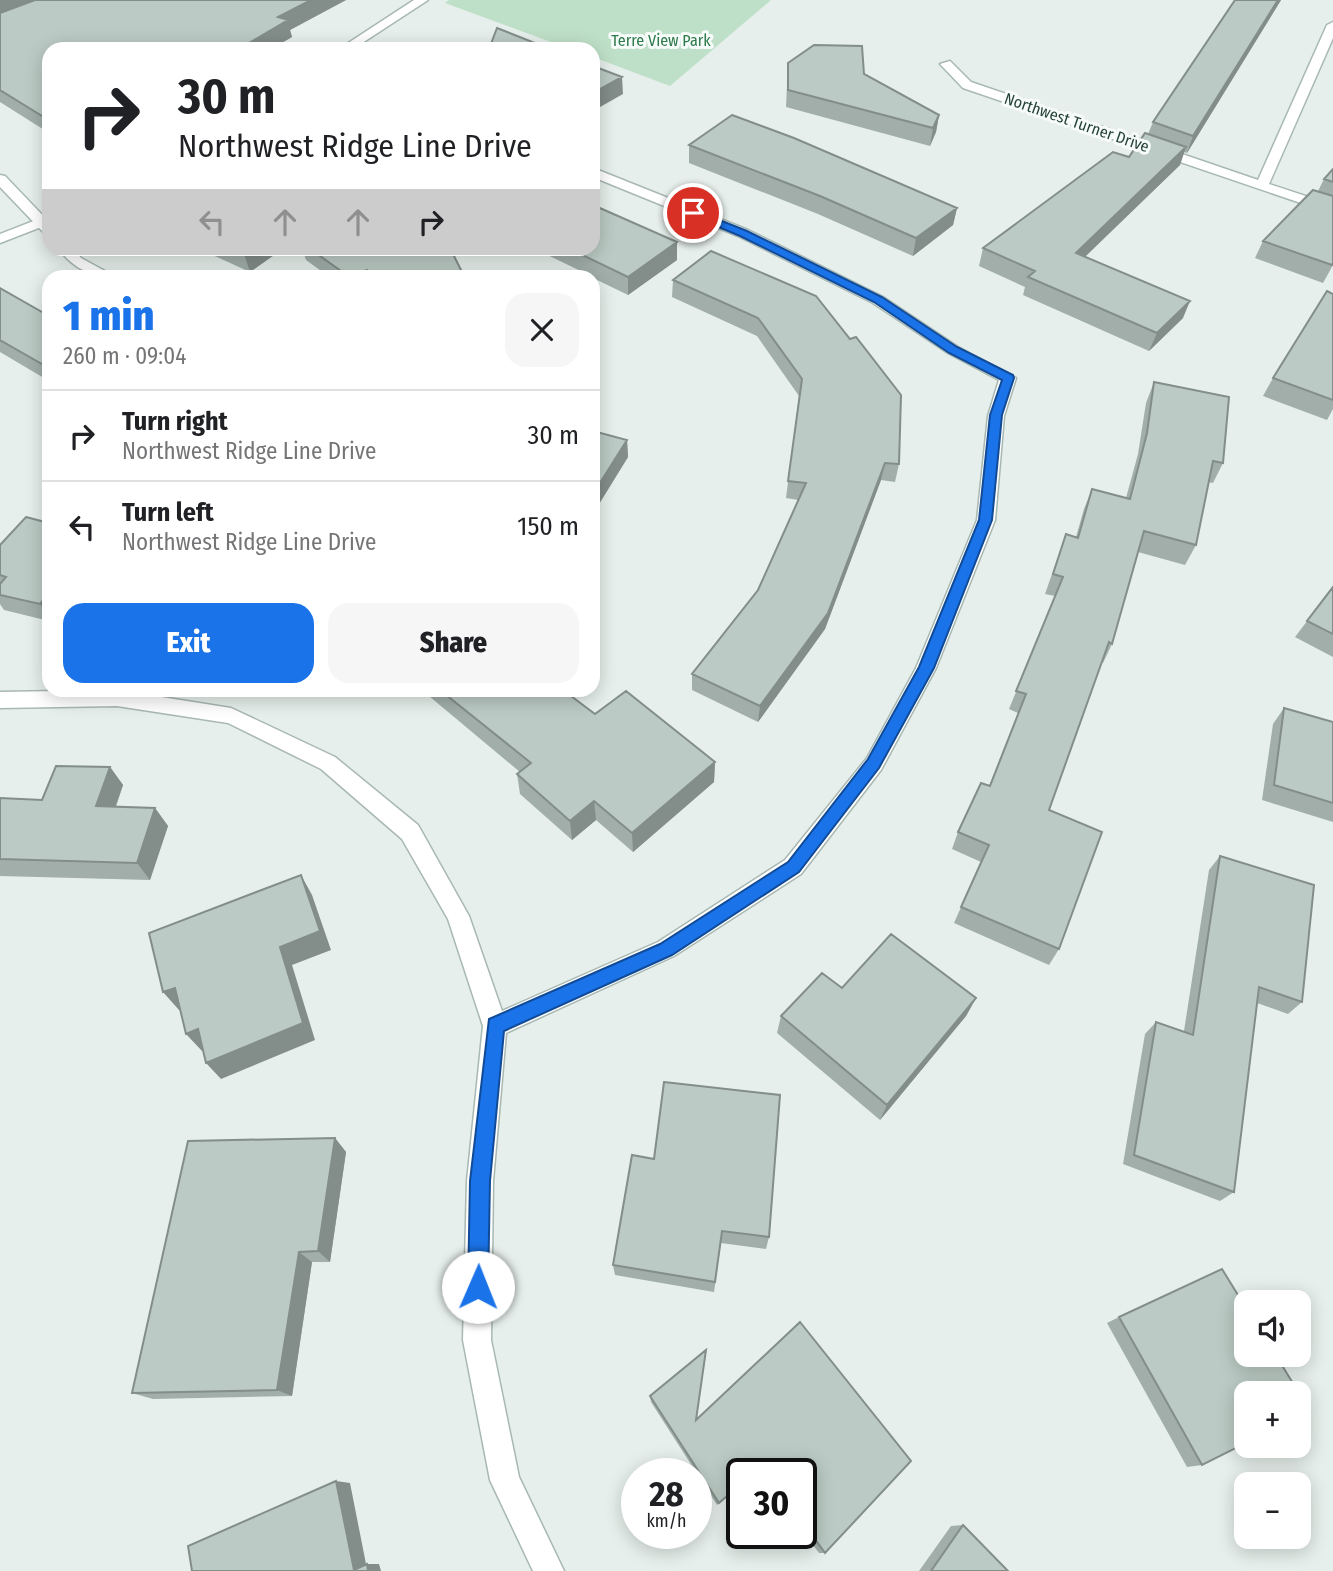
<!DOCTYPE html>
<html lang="en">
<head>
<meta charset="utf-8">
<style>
	body { margin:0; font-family:"Fira Sans Condensed",sans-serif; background:#f6f6f6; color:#202124; height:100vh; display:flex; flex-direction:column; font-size:26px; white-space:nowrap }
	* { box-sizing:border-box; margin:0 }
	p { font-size:23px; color:#757577 }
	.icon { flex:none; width:38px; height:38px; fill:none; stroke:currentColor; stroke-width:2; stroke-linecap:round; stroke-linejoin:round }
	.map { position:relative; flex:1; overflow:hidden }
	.side { position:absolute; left:42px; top:270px; width:558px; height:427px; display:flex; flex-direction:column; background:#fff; border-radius:21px; box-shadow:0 4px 18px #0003 }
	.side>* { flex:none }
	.banner { position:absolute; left:42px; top:42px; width:558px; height:214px; border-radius:21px; box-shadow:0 4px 18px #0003; background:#fff; color:#202124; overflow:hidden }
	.fabs { position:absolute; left:1234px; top:1290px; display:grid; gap:14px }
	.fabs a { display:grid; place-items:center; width:77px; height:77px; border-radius:14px; background:#fff; box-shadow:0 4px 18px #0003; font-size:35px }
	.speed { position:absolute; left:621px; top:1458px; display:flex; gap:14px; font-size:35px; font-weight:700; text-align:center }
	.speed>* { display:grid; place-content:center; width:91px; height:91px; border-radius:50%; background:#fff; box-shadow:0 4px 18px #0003; line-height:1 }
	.speed small { font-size:18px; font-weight:400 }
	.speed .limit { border:4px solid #111; border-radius:10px; background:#fff; color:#111 }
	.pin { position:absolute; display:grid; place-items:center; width:60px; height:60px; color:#fff; margin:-30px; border:4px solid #fff; border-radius:50%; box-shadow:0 2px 7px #0007 }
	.me { position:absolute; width:77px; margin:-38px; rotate:1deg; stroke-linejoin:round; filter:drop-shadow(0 0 5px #0008) }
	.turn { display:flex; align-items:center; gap:24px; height:147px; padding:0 21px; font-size:32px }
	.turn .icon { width:91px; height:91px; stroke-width:2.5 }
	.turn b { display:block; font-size:49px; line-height:60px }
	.lanes { display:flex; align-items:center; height:66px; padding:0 21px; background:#0003; justify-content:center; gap:35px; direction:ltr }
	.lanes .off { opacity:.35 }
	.round { display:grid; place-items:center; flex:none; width:74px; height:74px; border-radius:21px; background:#f6f6f6 }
	.summary { display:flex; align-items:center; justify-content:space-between; height:119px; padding:0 21px }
	h1 { font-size:42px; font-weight:800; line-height:52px; color:#1a73e8 }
	.cta { display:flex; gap:14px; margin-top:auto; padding:14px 21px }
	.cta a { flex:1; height:80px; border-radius:21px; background:#1a73e8; color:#fff; font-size:28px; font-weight:800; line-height:80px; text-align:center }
	.cta a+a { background:#f6f6f6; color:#202124 }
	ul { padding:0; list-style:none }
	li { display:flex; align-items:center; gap:21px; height:91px; padding:0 21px; border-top:2px solid #e0e0e0 }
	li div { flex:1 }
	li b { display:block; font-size:26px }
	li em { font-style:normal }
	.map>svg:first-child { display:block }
	.green { fill:#bfe0c8 }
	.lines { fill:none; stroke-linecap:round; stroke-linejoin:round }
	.minor-casing { stroke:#a8b8b2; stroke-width:3 }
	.tertiary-casing { stroke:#a8b8b2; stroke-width:3 }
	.minor { fill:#fff; fill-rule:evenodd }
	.tertiary { fill:#fff; fill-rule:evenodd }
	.wall { fill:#a1aea9 }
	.shaded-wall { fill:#838d89 }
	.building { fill:#bbcac4; stroke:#838d89; stroke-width:2 }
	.route { fill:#1a73e8; stroke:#114b97; stroke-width:2 }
	.labels { text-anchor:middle; stroke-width:6; stroke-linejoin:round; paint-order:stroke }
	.far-park-label { font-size:16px; fill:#2d7a4b; stroke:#f7fbf9 }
	.far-street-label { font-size:16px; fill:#24423a; stroke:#f7fbf9 }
</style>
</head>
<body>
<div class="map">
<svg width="1333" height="1571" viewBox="0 0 1333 1571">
	<rect width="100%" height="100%" fill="#e6efeb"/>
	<path class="green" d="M449,0h322l-101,86 -77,-29v-8h-23l-125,-46z"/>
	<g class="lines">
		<g class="minor-casing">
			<path id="minor" d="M1333,22v16l-64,146 64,21v9l-370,-126 -23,-24 10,-3 21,21 287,98 69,-155z
				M593,168l155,62 135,67 75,50 58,31 -12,38 -9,104 -59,148 -55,102 -80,104 -127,82 -168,77 -13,148 -2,159 28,137 45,94h-31l-43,-91 -27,-140 4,-159 16,-155 -35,-107 -46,-80 -81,-70 -93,-46 -111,-17 -117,2v-16l117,-2 114,18 104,49 83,68 51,91 33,95 156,-69 127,-82 82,-102 49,-90 61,-148 11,-104 11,-36 -51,-27 -75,-50 -135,-67 -145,-59z
				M0,175l5,1 44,46v12l-5,-1 -44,-46z
				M58,248h15l8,10 33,18c-23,2 -42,-9 -56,-28z"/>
		</g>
		<g class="tertiary-casing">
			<path id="tertiary" d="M414,0h14l-75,49h-14z
				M49,215v9l-49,19v-9z"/>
		</g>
		<use href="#minor" class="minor"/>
		<use href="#tertiary" class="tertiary"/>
	</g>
	<path class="wall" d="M0,0h346l-56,30 2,7 -21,12h-222v84l-49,-31z
		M1235,0h46l-94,153 -3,-1 -4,13 -95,92 98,61 -34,33 -126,-56 2,-8 -46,-21 4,-18 146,-91 19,-23 5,-12z
		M788,63l76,11 75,41 -3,17 -6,14 -144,-39z
		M689,145l268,63 -4,17 -40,31 -95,-42 -129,-51z
		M1333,169v96l-10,18 -68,-25 8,-17 55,-50 6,-12z
		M677,242v18l-49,35 -35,-17v-2h-2l-58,-28h60z
		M197,248h87l-34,24z
		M302,248h148l14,28h-136l-22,-16z
		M711,251l188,213 -4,18 -14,-2 -56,149 -67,93 -66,-32v-16l66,-84 40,-90 -12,-2 13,-102 -42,-60 -85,-39 1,-17z
		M0,288l49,28v65l-49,-29z
		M1333,294v115l-6,11 -64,-24 10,-18z
		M1154,382l69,81 -10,20 -5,-1 -12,63 -11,20 -47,-13 -26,92 -9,19 -1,-1 -53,148 10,139 -10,16 -95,-42 27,-61 -29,-13 6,-17 31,-46 29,-73 -9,-4 46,-113 -10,-2 21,-60 10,3 8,-28 8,-20 34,9 12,-44 8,-51z
		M593,431l34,9 1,17 -29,47 -6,-2z
		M49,523v98l-45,-11 -4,-6v-59z
		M1333,587v70l-38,-20z
		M422,690h141l32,24 120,48 -1,20 -81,70 -37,-32 -24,20 -52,-46 -3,-20 3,-2 -97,-81z
		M1284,708l49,14v100l-71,-22 11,-76z
		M110,767l13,18 -7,22 39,1 13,18 -18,54 -150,-4v-78l42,2z
		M1220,856l82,146 -14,12 -31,-11 -23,189 -14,9 -97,-37 22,-130 11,-12 28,9 25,-161z
		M842,988l134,10 -10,18 -86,104 -103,-87 4,-17z
		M335,1138l11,14 -16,110h-18l-20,134 -139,3 -21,-6z
		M632,1155l137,82 -3,12 -45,-6 -7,49 -99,-17 -2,-10z
		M1119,1317l83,148 -15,2 -80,-144z
		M800,1322l25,231h-6l-17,-23v-56h-42l-3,-4 -40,35 -66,-103 -1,-6 46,24z
		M963,1525l45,46h-89l32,-45z"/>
	<path class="shaded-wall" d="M0,0h55l-55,19z
		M311,0h35l-56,30 2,7 -21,12h-32l39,-32z
		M1278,0h3l-94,153 6,-17z
		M622,77l1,17 -30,17v-18z
		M939,115l-3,17 -6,14 3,-18z
		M1186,147l-6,18 -110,106 6,-18z
		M957,208l-4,17 -40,31 3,-18z
		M677,242v18l-49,35v-18z
		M252,248h32l-34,24 -6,-18z
		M367,270l1,6h-15z
		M1190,301l-7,17 -34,33 8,-18z
		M627,440l1,17 -29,47 -1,-18z
		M885,463l-4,17 -56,149 -67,93 2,-16z
		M49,593v25l-9,-14z
		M715,762l-1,20 -81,70 -1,-19z
		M110,767l13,18 -14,39 -13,-18z
		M594,801l2,19 -24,20 -2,-19z
		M155,808l13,18 -18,54 -13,-17z
		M301,875l11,20 19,55 -39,15 23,75 -94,39 -15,-16 74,-116z
		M175,988l16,18 -12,4 -16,-18z
		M976,998l-10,18 -86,104 7,-15z
		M198,1029l16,17 -12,5 -16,-17z
		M335,1138l11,14 -16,110 -12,-11z
		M299,1252l13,10 -20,134 -15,-6z
		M336,1481l14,2 17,86 -13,1z
		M367,1564h12l2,7h-13z"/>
	<path class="building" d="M35,0h276l-33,17 10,3 -49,29h-190v70h-2l-47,-29v-77z
		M1235,0h43l-85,136 -40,-14z
		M497,28l53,21h-61z
		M814,45l48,1 2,28 75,41 -6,13 -145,-38v-27z
		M593,66l29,11 -29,16z
		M732,115l62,23 163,70 -41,30 -96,-42 -131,-51z
		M1145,133l41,14 -110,106 114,48 -33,32 -129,-56 7,-6 -52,-23 130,-96 16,5z
		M1333,169v13l-9,-3z
		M1313,190l20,6v67l-1,2 -69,-24z
		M593,205l84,37 -49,35 -60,-29h25z
		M231,248h21l-8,6z
		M309,248h141l14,28h-94l-3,-6 -14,6h-5z
		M711,251l105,45 34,43 6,-2 45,58 -2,69 -14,-1 -57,150 -68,93 -68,-32 66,-84 48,-107 -18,-2 14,-102 -44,-61 -85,-38z
		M0,288l49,28v52l-49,-28z
		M1327,291l6,3v106l-60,-22z
		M1154,382l75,15 -6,66 -10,-2 -17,84 -52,-14 -32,113 -3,-2 -60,168 53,22 -43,117 -98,-42 28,-62 -31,-13 23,-49 9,3 36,-92 -10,-3 47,-114 -10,-3 13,-40 12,4 14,-49 38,10 17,-66z
		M593,431l34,9 -29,46 -5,-1z
		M26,517l23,6v70l-9,11 -40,-9v-11l6,-7 -6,-2v-30z
		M1333,587v47l-26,-13z
		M440,690h123l32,24 31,-23 89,71 -83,71 -38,-32 -24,20 -53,-47 14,-11z
		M1284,708l49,14v81l-59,-18z
		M56,766l54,1 -14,39 59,2 -18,55 -137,-4v-61l42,2z
		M1220,856l94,29 -12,117 -43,-15 -25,205 -100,-37 22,-133 37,13z
		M301,875l19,56 -40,16 23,76 -97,40 -8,-34 -12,5 -11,-46 -12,4 -14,-59z
		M891,934l85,64 -89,107 -106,-89 41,-43 20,15z
		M664,1082l116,13 -11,142 -47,-6 -7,51 -102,-17 19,-110 22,4z
		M335,1138l-17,113 -19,1 -22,138 -145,3 56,-252z
		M1222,1269l24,39v46h29l35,57 -12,6v-24h-52v50l-44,22 -83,-148z
		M800,1322l111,139 -86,92 -23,-32v-47h-36l-5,-7 -8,7h-11v9l-23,20 -69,-107 56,-46 -10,70z
		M336,1481l18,89 13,-6 1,7h-176l-4,-25z
		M963,1525l45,46h-77z"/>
	<path class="route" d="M690,211h7l50,20 135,66 75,50 56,28 1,3 -12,37 -10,105 -58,148 -55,100 -80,104 -127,83 -168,76 -14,150 -2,106 -3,7 -7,3 -7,-3 -3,-7 2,-106 19,-162 171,-75 128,-82 80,-103 51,-92 60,-147 11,-105 12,-35 -53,-27 -75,-51 -134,-66 -50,-21z"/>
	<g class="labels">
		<g class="far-park-label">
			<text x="661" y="46">Terre View Park</text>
		</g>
		<g class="far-street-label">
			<text transform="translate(1077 122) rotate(19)" y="6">Northwest Turner Drive</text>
		</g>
	</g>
</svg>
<div class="fabs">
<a><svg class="icon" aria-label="sound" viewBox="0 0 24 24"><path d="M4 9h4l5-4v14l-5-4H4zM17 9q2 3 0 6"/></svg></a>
<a>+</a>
<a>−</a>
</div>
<div class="speed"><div>28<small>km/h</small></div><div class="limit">30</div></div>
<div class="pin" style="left:693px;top:213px;background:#d93025"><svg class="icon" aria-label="arrive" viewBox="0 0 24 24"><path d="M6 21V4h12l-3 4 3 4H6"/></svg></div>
<svg class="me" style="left:478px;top:1287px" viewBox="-20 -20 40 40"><circle r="19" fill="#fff"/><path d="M0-13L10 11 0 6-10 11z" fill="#1a73e8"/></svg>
<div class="banner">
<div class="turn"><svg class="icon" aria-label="right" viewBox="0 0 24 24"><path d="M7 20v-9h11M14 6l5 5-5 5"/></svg><div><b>30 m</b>Northwest Ridge Line Drive</div></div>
<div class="lanes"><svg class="icon off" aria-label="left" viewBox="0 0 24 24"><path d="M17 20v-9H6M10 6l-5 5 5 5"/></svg><svg class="icon off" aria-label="ahead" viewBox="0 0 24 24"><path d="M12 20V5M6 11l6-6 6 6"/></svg><svg class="icon off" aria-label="ahead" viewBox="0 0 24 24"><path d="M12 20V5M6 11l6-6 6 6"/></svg><svg class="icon" aria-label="right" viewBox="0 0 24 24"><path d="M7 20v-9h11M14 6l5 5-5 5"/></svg></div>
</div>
<section class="side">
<div class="summary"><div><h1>1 min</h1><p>260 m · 09:04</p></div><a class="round"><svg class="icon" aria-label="close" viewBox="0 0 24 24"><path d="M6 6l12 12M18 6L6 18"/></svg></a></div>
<ul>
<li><svg class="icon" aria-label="right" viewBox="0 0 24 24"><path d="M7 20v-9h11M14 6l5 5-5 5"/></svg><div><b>Turn right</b><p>Northwest Ridge Line Drive</p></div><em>30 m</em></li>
<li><svg class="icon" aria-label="left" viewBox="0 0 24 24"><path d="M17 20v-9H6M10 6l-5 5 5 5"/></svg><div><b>Turn left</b><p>Northwest Ridge Line Drive</p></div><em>150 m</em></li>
</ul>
<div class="cta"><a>Exit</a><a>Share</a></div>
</section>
</div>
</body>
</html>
